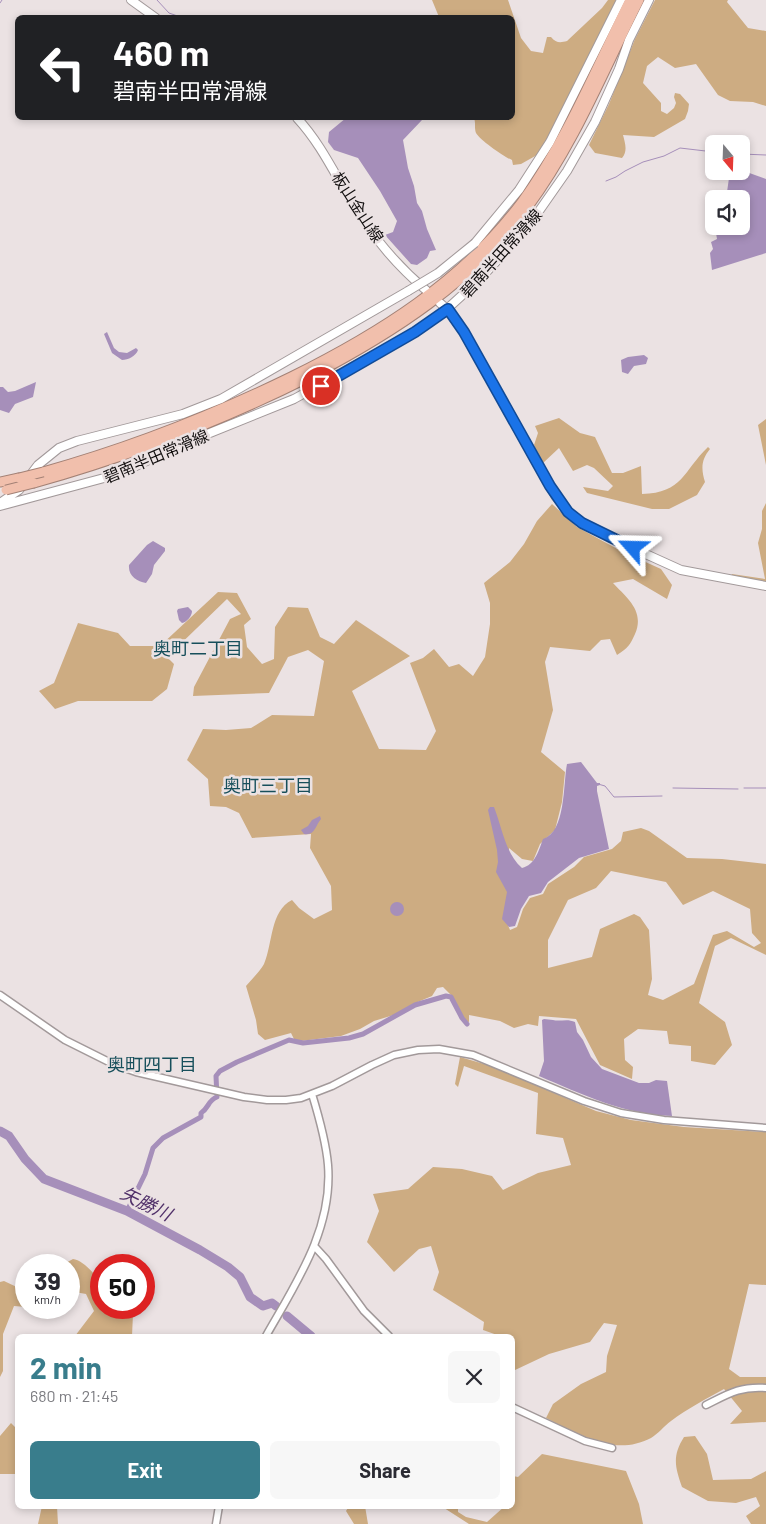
<!DOCTYPE html>
<html lang="en">
<head>
<meta charset="utf-8">
<style>
	body { margin:0; font-family:Barlow,"Noto Sans JP",sans-serif; background:#f7f7f7; color:#2b2b33; height:100vh; display:flex; flex-direction:column; font-size:19px; white-space:nowrap }
	* { box-sizing:border-box; margin:0 }
	p { font-size:16px; color:#7c7c81 }
	.icon { flex:none; width:28px; height:28px; fill:none; stroke:currentColor; stroke-width:2; stroke-linecap:round; stroke-linejoin:round }
	.map { position:relative; flex:1; overflow:hidden }
	.drawer { position:absolute; left:15px; top:1334px; width:500px; height:175px; display:flex; flex-direction:column; background:#fff; border-radius:8px; box-shadow:0 2px 8px #0003 }
	.drawer>* { flex:none }
	.top-card { position:absolute; left:15px; top:15px; width:500px; height:105px; border-radius:8px; box-shadow:0 2px 8px #0003; background:#202124; color:#fff; overflow:hidden }
	.needle { width:32px; rotate:161deg }
	.fabs { position:absolute; left:705px; top:135px; display:grid; gap:10px }
	.fabs a { display:grid; place-items:center; width:45px; height:45px; border-radius:8px; background:#fff; box-shadow:0 2px 8px #0003; font-size:25px }
	.speed { position:absolute; left:15px; top:1254px; display:flex; gap:10px; font-size:25px; font-weight:700; text-align:center }
	.speed>* { display:grid; place-content:center; width:65px; height:65px; border-radius:50%; background:#fff; box-shadow:0 2px 8px #0003; line-height:1 }
	.speed small { font-size:12px; font-weight:400 }
	.speed .limit { border:8px solid #d22; background:#fff; color:#111 }
	.pin { position:absolute; display:grid; place-items:center; width:42px; height:42px; color:#fff; margin:-21px; border:2px solid #fff; border-radius:50%; box-shadow:0 1px 5px #0007 }
	.me { position:absolute; width:55px; margin:-28px; rotate:295deg; stroke-linejoin:round; filter:drop-shadow(0 0 4px #0008) }
	.turn { display:flex; align-items:center; gap:18px; height:105px; padding:0 15px; font-size:22px }
	.turn .icon { width:65px; height:65px; stroke-width:2.5 }
	.turn b { display:block; font-size:35px; line-height:42px }
	.round { display:grid; place-items:center; flex:none; width:52px; height:52px; border-radius:8px; background:#f7f7f7 }
	.headline { display:flex; align-items:center; justify-content:space-between; height:85px; padding:0 15px }
	h1 { font-size:30px; font-weight:700; line-height:38px; color:#397d8c }
	.cta { display:flex; gap:10px; margin-top:auto; padding:10px 15px }
	.cta a { flex:1; height:58px; border-radius:8px; background:#397d8c; color:#fff; font-size:20px; font-weight:700; line-height:58px; text-align:center }
	.cta a+a { background:#f7f7f7; color:#2b2b33 }
	.map>svg:first-child { display:block }
	.forest { fill:#cdac82; fill-rule:evenodd }
	.water { fill:#a68fba }
	.lines { fill:none; stroke-linecap:round; stroke-linejoin:round }
	.stream { stroke:#a68fba; stroke-width:1 }
	.canal { stroke:#a68fba; stroke-width:5 }
	.river { stroke:#a68fba; stroke-width:9 }
	.tertiary-casing { stroke:#a2999a; stroke-width:9 }
	.secondary-casing { stroke:#a2999a; stroke-width:10 }
	.motorway-casing { stroke:#a38175; stroke-width:11 }
	.tertiary { stroke:#fff; stroke-width:6 }
	.secondary { stroke:#fff; stroke-width:8 }
	.motorway { stroke:#f1bfac; stroke-width:9 }
	.secondary-bridge-casing { stroke:#a2999a; stroke-width:10; stroke-linecap:butt }
	.motorway-bridge-casing { stroke:#a38175; stroke-width:11; stroke-linecap:butt }
	.secondary-bridge { stroke:#fff; stroke-width:8 }
	.motorway-bridge { stroke:#f1bfac; stroke-width:9 }
	.route-casing { stroke:#114b97; stroke-width:12 }
	.route { stroke:#1a73e8; stroke-width:9 }
	.labels { text-anchor:middle; stroke-width:5; stroke-linejoin:round; paint-order:stroke }
	.street-label { font-size:16px; fill:#110e0e; stroke:#ebe2e3 }
	.neighbourhood-label { font-size:18px; fill:#174f5b; stroke:#ebe2e3 }
	.water-label { font-size:18px; font-style:italic; fill:#503069; stroke:#ebe2e3 }
</style>
</head>
<body>
<div class="map">
<svg width="766" height="1524" viewBox="0 0 766 1524">
	<rect width="100%" height="100%" fill="#ebe2e3"/>
	<path class="forest" d="M432,0h76l13,38 10,13 12,2 4,-16h4c5,6 9,6 16,4l35,-33 6,-8h8l-48,99 -19,37 -12,19 -16,9 -8,1 -1,-5c-8,-3 -32,-20 -36,-27 -2,-5 0,-10 -2,-15h38v-100l-73,-1z
		M655,0h73l-1,2 21,26 18,3v75l-13,-4 -23,-1 -12,-6 -22,-31 -21,4 -17,-11 -11,9 -4,17 18,20v8l6,3 7,-6 2,-5 -2,-6 1,-4 5,1 9,10 -1,7 -3,8 -31,18 -31,-2c2,8 5,16 -1,23l-27,-5 -6,-8 20,-41 26,-65z
		M559,418l21,15 15,4 17,36h11l18,-7 1,28c41,-1 41,-23 66,-47l2,2c-9,11 -9,20 -5,33l-8,13 -28,14h-17l-65,-16 -4,-6 25,4 5,-5 -19,-18 -7,-3 -14,6 -14,-23 -17,16 -8,-19 4,-12 -3,-7z
		M766,419v46l-8,-40z
		M766,503v80l-35,-7 1,-2 33,5 -7,-36 4,-14v-18z
		M552,504l25,23 44,24 40,18 11,16 -5,14 -34,-20 -20,4c14,15 32,28 22,51 -5,11 -7,14 -18,21l-7,-16 -9,1 -11,11 -40,-4 -5,15 8,48 -12,42 24,20 -3,30 -7,28 -15,14 -7,17 -11,-2 -13,-11 1,41 -5,29 5,12 7,-3 6,-18 7,-11 13,-4 5,-10 26,-17 10,-10 28,-8 9,-8 2,-9 18,-4 8,3 38,27 35,1 44,5v91l-35,-17 -16,8 -16,57 26,19 7,23 -17,20 -24,-4v-15l-22,-2 -2,-13 -29,-2 -14,10 1,21 8,7 -1,12 -32,-14 -24,-46 -37,-3 -1,10 -10,-2 -14,4 -14,-7 -31,-6v7l-4,-1 -13,-25 -9,-9 -6,1 -5,8 -19,8 -16,10 -23,7 -14,8 -19,7 -40,5 -7,-2 -3,-6 -26,7 -7,-6 -2,-14 -10,-34c6,-7 14,-15 18,-22 9,-21 6,-53 28,-64l7,8 15,11 18,-9 -1,-24 -21,-38 1,-14 -59,4 -13,-25 -13,-6 -16,-1 -2,-27 -21,-19 16,-31 23,1 25,-2 21,-13 42,1 10,-55 -16,-11 -20,7 -19,36 -76,3 1,-9 36,-68 11,-5 -14,-15 -60,58 7,7 -7,25 -15,12h-74l-23,8 -16,-18 15,-8 24,-60 40,10 12,13h30l58,-54 19,1 14,26 -7,6 3,22 15,17 12,-5 1,-32 13,-20 20,1 12,29 14,7 22,-24 54,36 -58,35 27,58 47,1 10,-19 -26,-68 13,-5 11,-9 15,18 10,-3 14,12 12,-19 5,-33v-21l-6,-20 26,-21 14,-18 13,-23zM611,871l55,11 17,23 30,-14 37,18 2,24 9,10 -7,4 -27,-16 -14,4 -19,49 -31,16 -15,-5 4,-16 -3,-49 -9,-13 -6,-3 -34,15 -8,28 -44,11v-28l20,-40 28,-12z
		M460,1057l31,9 105,45 35,9 53,7 82,5v153l-17,-1 -20,85 11,8h26v45l-36,2 12,-13 -18,-22c-18,10 -37,20 -53,32 -7,5 -13,13 -20,17 -36,19 -73,-3 -105,-20l7,-14 28,-20 25,-12 1,-16 10,-31 -13,-2 -14,19 -41,12 -36,17 -1,-35h-12l-17,-6 1,-8 -51,-32 6,-18 -8,-26 -12,3 -25,23 -27,-30 12,-31 -6,-17 35,-5 25,-22 29,2 30,7 11,14 35,-17 33,-8 -8,-27 -27,-4 2,-41 -74,-27 -6,21 -3,-3z
		M73,1259c10,1 26,18 28,28 1,6 0,14 0,21h27l5,6 -1,22h-57l19,-25 -8,-17 -17,-3v-26h-7z
		M4,1281l17,8 5,-2v20l-12,-1 -11,28v37l-3,6v-95z
		M11,1423l7,7 -1,44h-17v-38z
		M695,1436l12,18 6,26 38,-1 15,-8v53h-15l-5,-8 14,-10 -4,-9 -20,6 -28,-2 -26,-14c-7,-20 -10,-31 2,-50z
		M542,1454l84,17 13,33 4,20h-174l-28,-18h17v6l8,5 21,5 18,-16h7l1,-30 5,1z
		M42,1506h15l1,18h-20z
		M349,1506h16l3,18h-14l-8,-13z"/>
	<path class="water" d="M346,118h75l1,2 -19,20 5,28 6,18 3,17 5,8 5,18 9,21 -6,1 -3,7 -10,7 -6,-1 -26,-29 8,-3 4,-11 -17,-30 -22,-33 -24,-8 -6,-8 1,-10z
		M741,170l25,9v74l-54,17 -2,-17 3,-4 -2,-7 6,-3 -1,-6 2,-7h23v-27h-15l4,-28h11z
		M107,332l7,16 5,4 8,1 9,-5 2,2c-2,6 -10,10 -16,10l-10,-7 -8,-19z
		M644,355l4,3 -2,6 -12,2 -6,8 -6,-2 -1,-12 7,-3z
		M36,382l-3,15 -18,7 -6,9 -9,-3v-23h3l5,5 7,-1z
		M153,541l12,7v3l-11,14 -2,9 -6,9c-9,-2 -18,-7 -17,-18l18,-20z
		M188,607l4,4c0,5 -5,11 -10,12l-3,-3 -2,-9 1,-2z
		M581,762l16,21h3v2l-3,1v5l12,58 -30,9 -31,24 -7,11 -12,3 -8,13 -6,17 -6,1 -7,-8 5,-27 -11,-20 2,-10 -1,-12 -9,-40 2,-3h4c8,20 11,46 28,61 13,-3 17,-18 21,-29 23,-7 20,-55 24,-75z
		M320,816l1,3c-6,7 -6,17 -17,15l-3,-4 7,-4 4,-6z
		M390 909a7 7 0 1 1 14 0a7 7 0 1 1-14 0Z
		M544,1019c3,0 6,1 9,1 7,2 14,-2 22,2l2,10 6,8 8,17 11,12 37,14h10l7,-3 11,1 5,35c-46,-1 -91,-22 -133,-40l5,-15 -2,-41z"/>
	<g class="lines">
		<path class="stream" d="M157,0l12,13 14,5
			M0,3l2,-3
			M741,154l25,1
			M606,181l10,-4 9,-6 18,-9 21,-6 16,-8 34,4
			M598,784l7,2 9,11 48,-1
			M673,788l65,1
			M744,788h22"/>
		<path class="canal" d="M127,1211l18,-37 8,-26 10,-10 38,-21v-4c8,-5 7,-13 16,-16l-1,-21 4,-5 17,-9 52,-22 14,3 46,-5 14,-4 52,-29 31,-9 5,1 11,21 5,6"/>
		<path class="river" d="M0,1131l9,5 16,23 19,20 83,32 73,39 28,17 12,10 10,20 13,9 9,-3 4,3
			M287,1316l24,20"/>
		<g class="tertiary-casing">
			<path id="tertiary" d="M0,995l65,45 48,24 23,8 108,25 23,3h19l15,-2 31,-12 40,-21 22,-10 24,-5 21,-1 34,6 111,46 37,12 43,7 102,8
				M315,1247l11,12 38,52 25,25
				M266,1336c30,-53 67,-107 62,-171 -2,-24 -9,-48 -16,-71
				M706,1405c22,-11 34,-19 60,-17
				M512,1407l73,34 27,7
				M216,1524l3,-18"/>
		</g>
		<g class="secondary-casing">
			<path id="secondary" d="M131,0l25,18
				M297,118c27,29 42,66 64,99 18,27 41,53 66,74
				M475,243l44,-53 31,-48 71,-142
				M440,303l7,6 17,23 92,165 12,15 15,11 34,18 64,29 85,16
				M0,503l19,-13 19,-25 21,-17 18,-7 106,-27 38,-15 187,-108
				M0,506l119,-32 66,-31 109,-44 121,-67 32,-23 33,-30 35,-38 15,-17 37,-53 28,-49 24,-53 10,-29 20,-40"/>
		</g>
		<g class="motorway-casing">
			<path id="motorway" d="M43,472c86,-24 168,-56 248,-95 87,-43 171,-95 231,-175 45,-62 74,-134 108,-202
				M0,482l19,-4
				M34,483c96,-27 188,-62 277,-107 82,-43 160,-93 216,-168 47,-63 77,-138 112,-208"/>
		</g>
		<use href="#tertiary" class="tertiary"/>
		<use href="#secondary" class="secondary"/>
		<use href="#motorway" class="motorway"/>
		<g class="secondary-bridge-casing">
			<path id="secondary-bridge" d="M408,291l30,-18 37,-30"/>
		</g>
		<g class="motorway-bridge-casing">
			<path id="motorway-bridge" d="M19,478l24,-6
				M6,490l28,-7"/>
		</g>
		<use href="#secondary-bridge" class="secondary-bridge"/>
		<use href="#motorway-bridge" class="motorway-bridge"/>
	</g>
	<g class="lines">
		<g class="route-casing">
			<path id="route" d="M321,386l94,-54 33,-23 16,23 86,154 18,26 14,11 51,25"/>
		</g>
		<use href="#route" class="route"/>
	</g>
	<g class="labels">
		<g class="street-label">
			<text transform="translate(358 207) rotate(57)" y="6">板山金山線</text>
			<text transform="translate(501 253) rotate(-48)" y="6">碧南半田常滑線</text>
			<text transform="translate(156 456) rotate(-23)" y="6">碧南半田常滑線</text>
		</g>
		<g class="neighbourhood-label">
			<text x="198" y="655">奥町二丁目</text>
			<text x="268" y="792">奥町三丁目</text>
			<text x="152" y="1071">奥町四丁目</text>
		</g>
		<g class="water-label">
			<text transform="translate(146 1204) rotate(26)" y="6">矢勝川</text>
		</g>
	</g>
</svg>
<div class="fabs">
<a><svg class="needle" viewBox="-14 -14 28 28"><path d="M0-13l5 13h-10z" fill="#e53935"/><path d="M0 13l5-13h-10z" fill="#7c7c81"/></svg></a>
<a><svg class="icon" aria-label="sound" viewBox="0 0 24 24"><path d="M4 9h4l5-4v14l-5-4H4zM17 9q2 3 0 6"/></svg></a>
</div>
<div class="speed"><div>39<small>km/h</small></div><div class="limit">50</div></div>
<div class="pin" style="left:321px;top:386px;background:#d93025"><svg class="icon" aria-label="arrive" viewBox="0 0 24 24"><path d="M6 21V4h12l-3 4 3 4H6"/></svg></div>
<svg class="me" style="left:633px;top:548px" viewBox="-20 -20 40 40"><path d="M0-17L14 15 0 8-14 15z" fill="#1a73e8" stroke="#fff" stroke-width="4"/></svg>
<div class="top-card">
<div class="turn"><svg class="icon" aria-label="left" viewBox="0 0 24 24"><path d="M17 20v-9H6M10 6l-5 5 5 5"/></svg><div><b>460 m</b>碧南半田常滑線</div></div>
</div>
<section class="drawer">
<div class="headline"><div><h1>2 min</h1><p>680 m · 21:45</p></div><a class="round"><svg class="icon" aria-label="close" viewBox="0 0 24 24"><path d="M6 6l12 12M18 6L6 18"/></svg></a></div>
<div class="cta"><a>Exit</a><a>Share</a></div>
</section>
</div>
</body>
</html>
